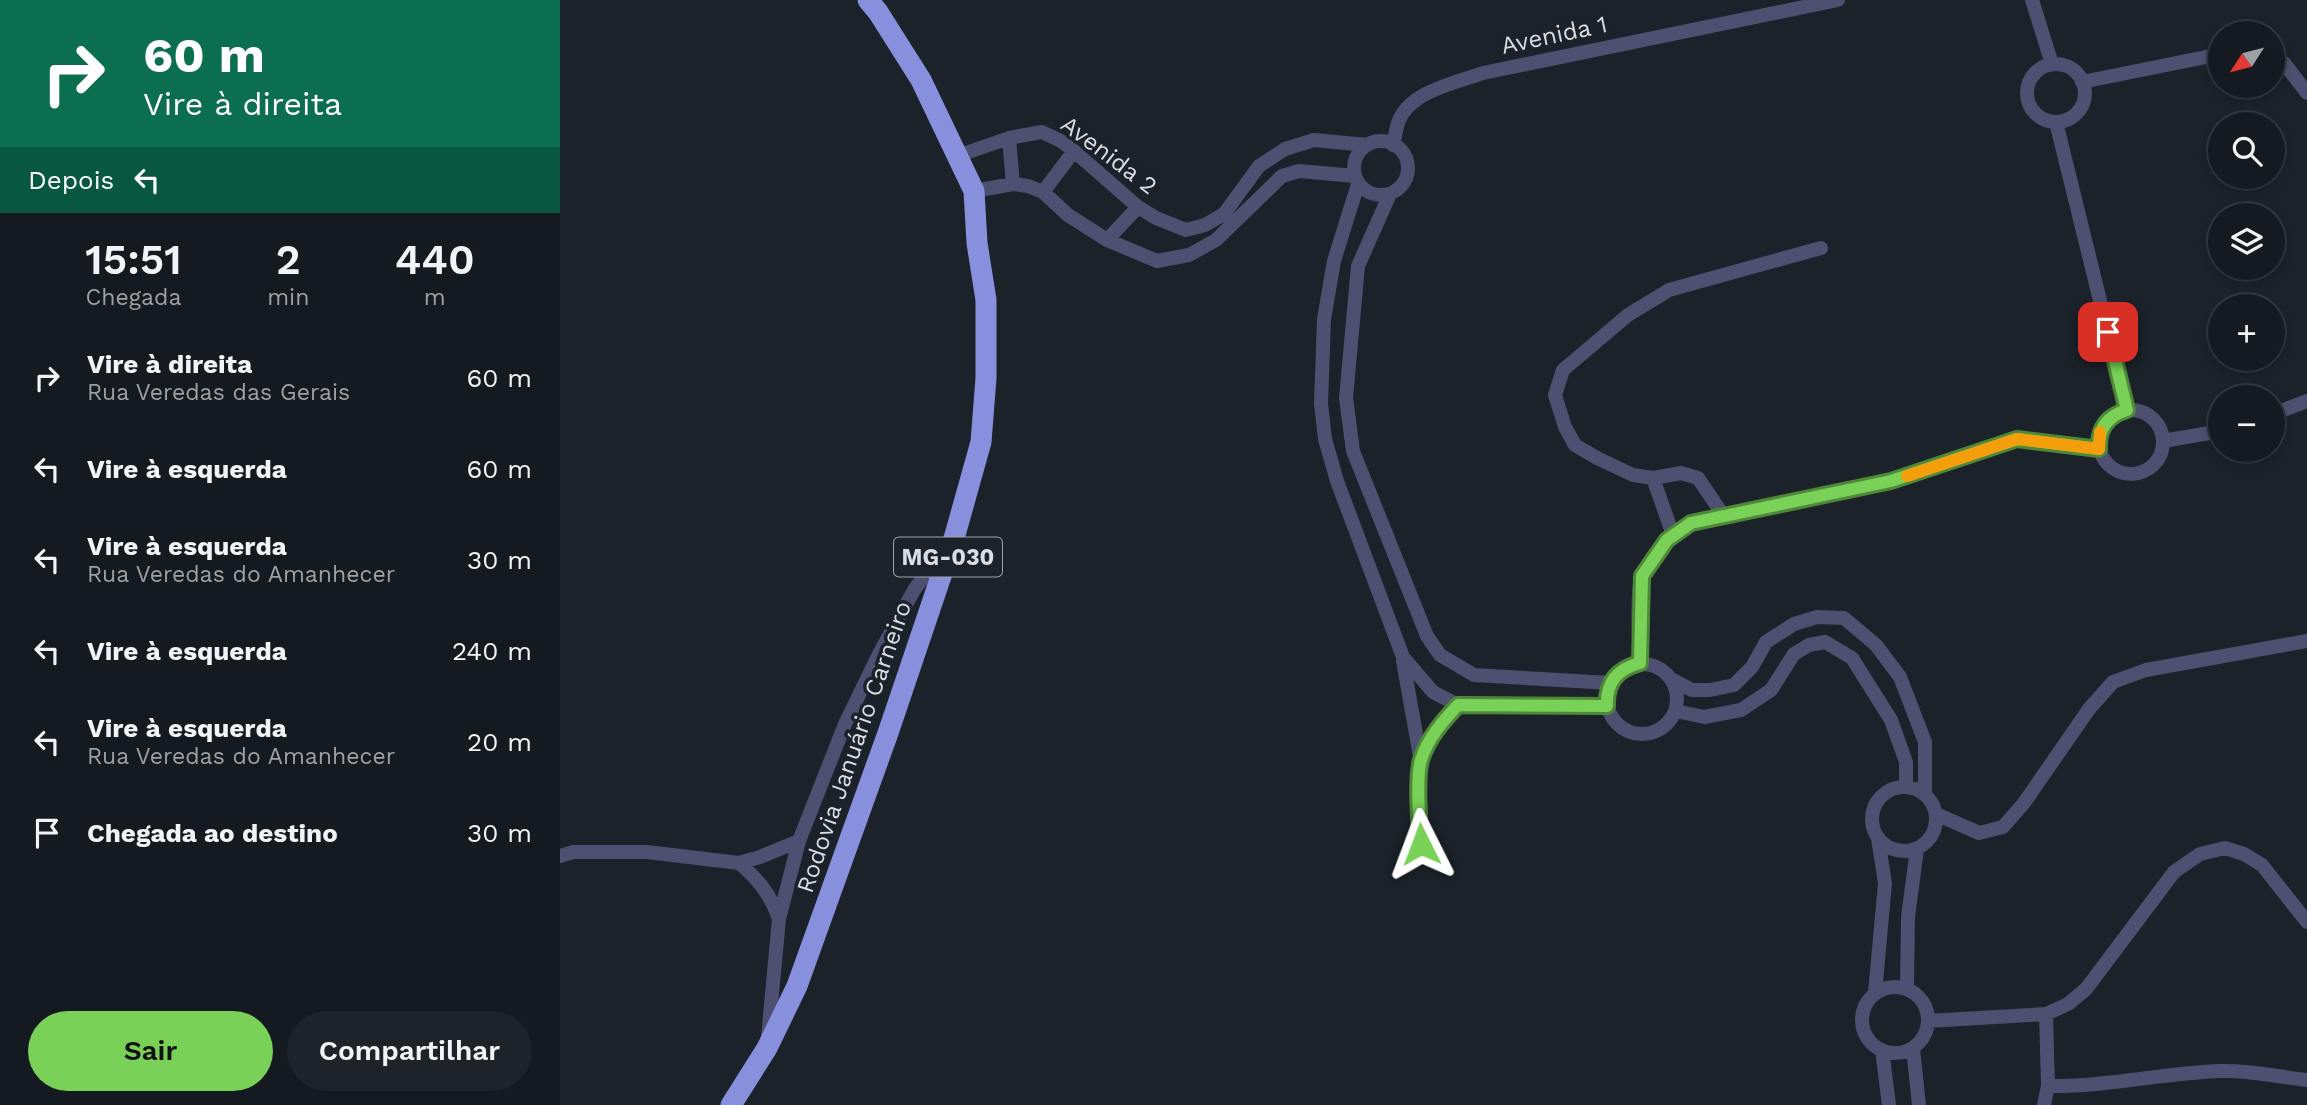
<!DOCTYPE html>
<html lang="pt">
<head>
<meta charset="utf-8">
<style>
	body { margin:0; font-family:"Work Sans",sans-serif; background:#1e2329; color:#f1f3f6; height:100vh; display:flex; flex-direction:column; font-size:26px; white-space:nowrap }
	* { box-sizing:border-box; margin:0 }
	p { font-size:23px; color:#9da1a5 }
	.icon { flex:none; width:38px; height:38px; fill:none; stroke:currentColor; stroke-width:2; stroke-linecap:round; stroke-linejoin:round }
	.map { position:relative; flex:1; overflow:hidden }
	.sheet { display:flex; flex-direction:column; background:#151a20; width:560px }
	.sheet>* { flex:none }
	.banner { background:#0b6e4f; color:#fff; overflow:hidden }
	.needle { width:46px; rotate:234deg }
	.tools { position:absolute; left:1648px; top:21px; display:grid; gap:14px }
	.tools a { display:grid; place-items:center; width:77px; height:77px; border-radius:50%; background:#151a20; box-shadow:0 4px 10px #0003,0 0 0 2px #34383e; font-size:35px }
	.pin { position:absolute; display:grid; place-items:center; width:60px; height:60px; color:#fff; margin:-30px; border-radius:14px; box-shadow:0 4px 10px #0006 }
	.me { position:absolute; width:77px; margin:-38px; rotate:357deg; stroke-linejoin:round; filter:drop-shadow(0 0 5px #0008) }
	.turn { display:flex; align-items:center; gap:24px; height:147px; padding:0 28px; font-size:32px }
	.turn .icon { width:91px; height:91px; stroke-width:2.5 }
	.turn b { display:block; font-size:49px; line-height:60px }
	.then { display:flex; align-items:center; height:66px; padding:0 28px; background:#0003; gap:14px; font-size:26px }
	.eta { display:flex; justify-content:space-evenly; align-items:center; height:119px; text-align:center }
	.eta b { font-size:42px; font-weight:600; line-height:49px }
	.primary-button { display:flex; gap:14px; margin-top:auto; padding:14px 28px }
	.primary-button a { flex:1; height:80px; border-radius:42px; background:#79d157; color:#111; font-size:28px; font-weight:600; line-height:80px; text-align:center }
	.primary-button a+a { background:#1e2329; color:#f1f3f6 }
	ul { padding:0; list-style:none }
	li { display:flex; align-items:center; gap:21px; height:91px; padding:0 28px }
	li div { flex:1 }
	li b { display:block; font-size:26px }
	li em { font-style:normal }
	main { display:flex; flex:1; min-height:0 }
	.map>svg:first-child { display:block }
	.lines { fill:none; stroke-linecap:round; stroke-linejoin:round }
	.street { stroke:#4d5070; stroke-width:14 }
	.highway { stroke:#888fdd; stroke-width:21 }
	.route-casing { stroke:#4f8839; stroke-width:18 }
	.route { stroke:#79d157; stroke-width:12 }
	.slow { stroke:#f59e0b; stroke-width:12 }
	.labels { text-anchor:middle; stroke-width:7; stroke-linejoin:round; paint-order:stroke }
	.shield { fill:#1c222a; stroke:#a1a6ac; stroke-width:2 }
	.shield-label { font-size:23px; font-weight:bold; fill:#dadee4 }
	.street-label { font-size:24px; fill:#dadee4; stroke:#1c222a }
</style>
</head>
<body>
<main>
<section class="sheet">
<div class="banner">
<div class="turn"><svg class="icon" aria-label="right" viewBox="0 0 24 24"><path d="M7 20v-9h11M14 6l5 5-5 5"/></svg><div><b>60 m</b>Vire à direita</div></div>
<div class="then">Depois<svg class="icon" aria-label="left" viewBox="0 0 24 24"><path d="M17 20v-9H6M10 6l-5 5 5 5"/></svg></div>
</div>
<div class="eta">
<div><b>15:51</b><p>Chegada</p></div>
<div><b>2</b><p>min</p></div>
<div><b>440</b><p>m</p></div>
</div>
<ul>
<li><svg class="icon" aria-label="right" viewBox="0 0 24 24"><path d="M7 20v-9h11M14 6l5 5-5 5"/></svg><div><b>Vire à direita</b><p>Rua Veredas das Gerais</p></div><em>60 m</em></li>
<li><svg class="icon" aria-label="left" viewBox="0 0 24 24"><path d="M17 20v-9H6M10 6l-5 5 5 5"/></svg><div><b>Vire à esquerda</b></div><em>60 m</em></li>
<li><svg class="icon" aria-label="left" viewBox="0 0 24 24"><path d="M17 20v-9H6M10 6l-5 5 5 5"/></svg><div><b>Vire à esquerda</b><p>Rua Veredas do Amanhecer</p></div><em>30 m</em></li>
<li><svg class="icon" aria-label="left" viewBox="0 0 24 24"><path d="M17 20v-9H6M10 6l-5 5 5 5"/></svg><div><b>Vire à esquerda</b></div><em>240 m</em></li>
<li><svg class="icon" aria-label="left" viewBox="0 0 24 24"><path d="M17 20v-9H6M10 6l-5 5 5 5"/></svg><div><b>Vire à esquerda</b><p>Rua Veredas do Amanhecer</p></div><em>20 m</em></li>
<li><svg class="icon" aria-label="arrive" viewBox="0 0 24 24"><path d="M6 21V4h12l-3 4 3 4H6"/></svg><div><b>Chegada ao destino</b></div><em>30 m</em></li>
</ul>
<div class="primary-button"><a>Sair</a><a>Compartilhar</a></div>
</section>
<div class="map">
<svg width="1747" height="1105" viewBox="0 0 1747 1105">
	<rect width="100%" height="100%" fill="#1c222a"/>
	<g class="lines">
		<path class="street" d="M1472,0l20,64
			M1713,59l11,4 23,30
			M1467 93a29 29 0 1 1 58 0a29 29 0 1 1-58 0Z
			M1522,82l139,-28
			M1496,122l71,288
			M449,138l4,46
			M794 168a27 27 0 1 1 54 0a27 27 0 1 1-54 0Z
			M833,145c2,-7 3,-16 5,-22 11,-32 58,-40 85,-50l355,-73
			M397,156l52,-18 33,-6 19,9 13,10 64,56 18,11 30,12 19,-5 19,-11 35,-48 26,-17 29,-9 53,5
			M798,184l-24,77 -10,58 -3,85 4,35 12,42 66,176 30,35 25,13 149,1
			M414,191l39,-7 15,2 15,6 25,23 39,25 50,21 32,-6 27,-15 66,-64 17,-5 56,5
			M483,192l31,-41
			M830,194l-32,72 -12,132 7,53 74,185 13,19 34,20 136,8
			M547,240l31,-33
			M1539 442a32 32 0 1 1 64 0a32 32 0 1 1-64 0Z
			M1713,414l34,-13
			M1603,441l58,-10
			M1093,478l20,57
			M1163,515l-25,-37 -17,-5 -28,5 -20,-3 -36,-17 -22,-13 -10,-18 -10,-32 8,-25 65,-55 41,-25 152,-42
			M843,661l18,101 -2,58 2,24
			M1080,663c-1,-19 -4,-73 2,-88 10,-22 30,-39 49,-52l200,-42 125,-42 83,10
			M1047 699a35 35 0 1 1 70 0a35 35 0 1 1-70 0Z
			M1111,679l21,11h18l24,-5 18,-18 14,-25 28,-18 23,-7 27,1 32,27 24,32 25,65v53
			M1116,711l28,6 37,-7 30,-20 23,-36 15,-9 16,-3 27,16 39,62 15,42v25
			M861,762l13,-28 24,-29
			M1312 819a32 32 0 1 1 64 0a32 32 0 1 1-64 0Z
			M1376,814l43,19 24,-6 21,-24 65,-94 24,-27 33,-12 161,-29
			M0,856l13,-4h74l92,11 21,-6 39,-16
			M179,863c19,16 32,32 40,56
			M1302 1020a33 33 0 1 1 66 0a33 33 0 1 1-66 0Z
			M1347,988l1,-71 9,-68
			M1315,993l10,-110 -7,-44
			M1368,1021l118,-7 22,-10 18,-15 88,-117 26,-18 25,-6 19,6 18,11 45,57
			M208,1037l11,-118 20,-78 46,-117 34,-70 35,-64 32,-43
			M1353,1048l6,57
			M1322,1050l7,55
			M1488,1086c58,1 115,-13 173,-15 28,-1 58,6 86,9
			M1484,1105l4,-19 -2,-72"/>
		<path class="highway" d="M171,1105l36,-57 30,-62 91,-253 67,-198 26,-93 5,-64v-78l-9,-57 -3,-52 -53,-111 -43,-68 -10,-12"/>
	</g>
	<g class="lines">
		<g class="route-casing">
			<path id="route" d="M861,844c-2,-20 -5,-67 0,-84 7,-22 22,-39 37,-55l149,1c-1,-23 10,-37 33,-43l2,-87 25,-36 24,-17 200,-42 126,-42 82,10c-1,-20 8,-33 28,-39l-19,-78"/>
		</g>
		<use href="#route" class="route"/>
		<path class="slow" d="M1347,476l110,-37 82,10 1,-17"/>
	</g>
	<g class="labels">
		<rect class="shield" x="334" y="537.5" width="108" height="39" rx="5"/>
		<g class="shield-label">
			<text x="388" y="565">MG-030</text>
		</g>
		<g class="street-label">
			<text transform="translate(994 35) rotate(-12)" y="8">Avenida 1</text>
			<text transform="translate(549 155) rotate(37)" y="8">Avenida 2</text>
			<text transform="translate(294 747) rotate(-71)" y="8">Rodovia Januário Carneiro</text>
		</g>
	</g>
</svg>
<div class="tools">
<a><svg class="needle" viewBox="-14 -14 28 28"><path d="M0-13l5 13h-10z" fill="#e53935"/><path d="M0 13l5-13h-10z" fill="#9da1a5"/></svg></a>
<a><svg class="icon" aria-label="search" viewBox="0 0 24 24"><circle cx="10" cy="10" r="6"/><path d="M15 15l6 6"/></svg></a>
<a><svg class="icon" aria-label="layers" viewBox="0 0 24 24"><path d="M12 4l9 5-9 5-9-5zM3 14l9 5 9-5"/></svg></a>
<a>+</a>
<a>−</a>
</div>
<div class="pin" style="left:1548px;top:332px;background:#d93025"><svg class="icon" aria-label="arrive" viewBox="0 0 24 24"><path d="M6 21V4h12l-3 4 3 4H6"/></svg></div>
<svg class="me" style="left:861px;top:844px" viewBox="-20 -20 40 40"><path d="M0-17L14 15 0 8-14 15z" fill="#79d157" stroke="#fff" stroke-width="4"/></svg>
</div>
</main>
</body>
</html>
